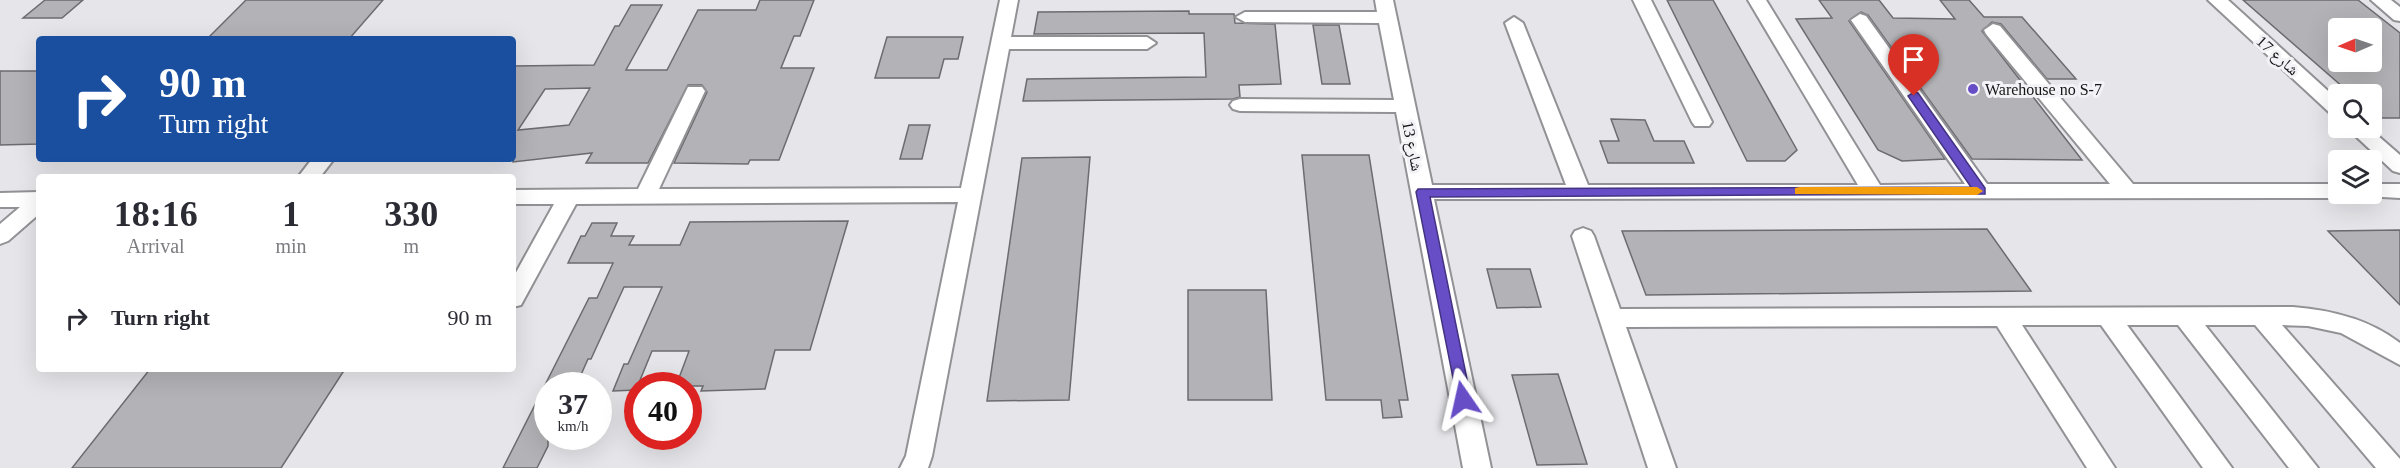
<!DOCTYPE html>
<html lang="en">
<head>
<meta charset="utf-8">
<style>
	body { margin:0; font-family:"Times New Roman","Noto Naskh Arabic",serif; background:#f2f2f3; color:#2b2b33; height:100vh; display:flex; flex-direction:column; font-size:22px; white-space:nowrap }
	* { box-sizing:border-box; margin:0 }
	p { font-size:20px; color:#7c7c81 }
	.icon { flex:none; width:33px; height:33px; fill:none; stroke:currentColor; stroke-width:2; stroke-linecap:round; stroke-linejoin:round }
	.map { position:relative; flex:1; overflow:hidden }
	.sheet { position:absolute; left:36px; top:174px; width:480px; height:198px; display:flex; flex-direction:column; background:#fff; border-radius:6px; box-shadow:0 6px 24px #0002 }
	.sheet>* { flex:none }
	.top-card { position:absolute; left:36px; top:36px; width:480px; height:126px; border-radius:6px; box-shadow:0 6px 24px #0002; background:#1a4fa0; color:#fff; overflow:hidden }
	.needle { width:39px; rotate:268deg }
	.fabs { position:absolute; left:2328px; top:18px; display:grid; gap:12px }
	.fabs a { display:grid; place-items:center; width:54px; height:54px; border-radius:6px; background:#fff; box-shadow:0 6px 24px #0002; font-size:30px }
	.speed { position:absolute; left:534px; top:372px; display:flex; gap:12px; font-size:30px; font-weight:700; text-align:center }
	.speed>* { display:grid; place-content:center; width:78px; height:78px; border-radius:50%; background:#fff; box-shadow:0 6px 24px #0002; line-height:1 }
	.speed small { font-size:15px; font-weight:400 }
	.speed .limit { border:9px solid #d22; background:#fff; color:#111 }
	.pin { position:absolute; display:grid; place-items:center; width:51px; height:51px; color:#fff; margin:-62px -26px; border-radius:50% 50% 50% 0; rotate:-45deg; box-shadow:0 0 6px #0007 }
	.pin .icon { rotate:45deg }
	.me { position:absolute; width:66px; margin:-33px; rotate:349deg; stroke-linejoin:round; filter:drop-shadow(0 0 4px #0008) }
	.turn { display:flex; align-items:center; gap:21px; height:126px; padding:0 24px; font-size:27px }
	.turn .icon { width:78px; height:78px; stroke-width:2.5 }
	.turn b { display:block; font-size:42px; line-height:51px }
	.eta { display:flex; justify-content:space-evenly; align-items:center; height:102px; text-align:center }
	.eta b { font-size:36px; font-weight:700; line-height:42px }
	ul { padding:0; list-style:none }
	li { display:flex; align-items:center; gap:18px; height:84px; padding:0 24px }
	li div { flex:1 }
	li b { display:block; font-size:22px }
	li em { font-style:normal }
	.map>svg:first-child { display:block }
	.building { fill:#b3b3b7; stroke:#6c6c70; stroke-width:1.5; fill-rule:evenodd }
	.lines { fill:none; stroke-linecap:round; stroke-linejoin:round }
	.minor-casing { stroke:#929296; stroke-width:4 }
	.minor { fill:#fff; fill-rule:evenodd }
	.route { fill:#674ec7; stroke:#433381; stroke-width:1.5 }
	.slow { fill:#f59e0b }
	.poi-dot { fill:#674ec7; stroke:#f3f3f7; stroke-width:2 }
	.labels { text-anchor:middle; stroke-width:6; stroke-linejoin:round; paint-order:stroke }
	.street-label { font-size:16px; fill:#161617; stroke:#f3f3f7 }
	.poi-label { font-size:16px; fill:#161617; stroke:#f3f3f7; text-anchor:start }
</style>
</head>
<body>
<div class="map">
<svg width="2400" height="468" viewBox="0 0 2400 468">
	<rect width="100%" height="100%" fill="#e6e6ea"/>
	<path class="building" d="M45,0h38l-21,18h-39z
		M246,0h137l-34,39h-142z
		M760,0h54l-14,36h-6l-13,32h33l-35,92h-29l-2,4 -74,-1 33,-71 -5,-7h-14l-40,78h-62l6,-10 -79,9v-96l81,-1 21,-39h4l12,-21h31l-36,65h41l31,-60h58zM590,88l-21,37 -51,5 27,-41z
		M1667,0h46l84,150 -12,11h-38z
		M1819,0h60l14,18 62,1 -15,-19h29l15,17h38l54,62h-29l-46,-55 -9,-2 -10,9 100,129 -110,-1 -104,-144 -7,-3 -12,9 96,138 -43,2 -24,-11 -82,-131 36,-1z
		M2243,0h115l42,33v85h-22l-6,-6v-18h-21zM2338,28h34v34h-34z
		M1189,11v3h45l1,9 40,1 6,60 -42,1 1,12 -7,2 -210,2 4,-22 179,-2 -2,-44 -170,1 4,-22z
		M1313,25h26l11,59h-28z
		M887,37h76l-5,22h-14l-5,19h-64z
		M0,71h39v73l-39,1z
		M1611,119l34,1 9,21h30l10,22h-86l-8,-22h19z
		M909,125h21l-8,34h-22z
		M1302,155h67l39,245h-9l3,17 -19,1 -2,-18h-55z
		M1090,157l-21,243 -82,1 35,-243z
		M848,221l-38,129h-35l-10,39 -64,2 2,-5h-27l13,-35h-37l-16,39 -23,1 11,-27h4l34,-77h-38l-33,72h-3l-12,27h-28v60l-11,22h-34l86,-170h8l16,-35h-45l13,-27h4l7,-13h25l-6,13h23l-5,9h51l10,-23z
		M1987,229l44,62 -385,4 -24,-64z
		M2400,230v75l-72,-74z
		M1487,269h43l11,38 -44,1z
		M1188,290h78l6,110h-84z
		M150,369h195l-64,99h-209z
		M1558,374l29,90 -50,1 -25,-90z"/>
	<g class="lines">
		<g class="minor-casing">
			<path id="minor" d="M1000,0h18l-7,37h136l9,6 -9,6h-138l-77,407 -4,12h-28l6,-12 52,-254 -382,2 -55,101 -8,2v-29l41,-74h-41v-14l125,-1 50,-102h14l3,4 -46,98 302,-1z
				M1375,0h18l39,185h134l-61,-162 9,-6 9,6 65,162h270l-110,-185h18l114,185 85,-1 -114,-164 9,-6 6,2 121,168h123l-124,-150 -2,-4 9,-6 7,2 133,158h205v10h9l-9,4 -904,1 57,269h-28l-67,-356 -156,-1 -7,-2 -3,-4 3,-4 7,-2 154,1 -15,-77 -134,-1 -9,-5 9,-5h132z
				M1633,0h18l61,122 -3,4h-14l-3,-4z
				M2208,0h20l110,100v16l-7,-2z
				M2371,0h20l9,7v14l-6,-1z
				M2347,128h22l31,27v18l-7,-2z
				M312,159h22l-14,18h-22z
				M2372,184h28v14l-36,-2 -1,-2h9z
				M39,192v22l-31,27 -8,3v-20l20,-17h-20v-14z
				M1583,228l8,3 3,5 26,73 673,-2c38,3 76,12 107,36v22l-59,-32 -33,-7 -26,-1 118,134v9h-24l-121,-143h-50l113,143h-29l-111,-143h-51l105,143h-29l-102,-143h-79l93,143h-28l-90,-142 -371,1 50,141h-28l-76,-232 3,-5z"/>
		</g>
		<use href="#minor" class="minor"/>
	</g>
	<path class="route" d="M1914,92l4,1 67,95v6l-555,3 41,202 -2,4h-11l-42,-211 2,-3 553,-2 -63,-91z"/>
	<path class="slow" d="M1800,187h177l6,4 -6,4 -182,-1v-6z"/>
	<circle class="poi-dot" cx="1973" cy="89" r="6"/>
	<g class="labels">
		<g class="street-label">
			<text transform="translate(2278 55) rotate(42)" y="6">شارع 17</text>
			<text transform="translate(1413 146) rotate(79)" y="6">شارع 13</text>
		</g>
		<g class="poi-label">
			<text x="1985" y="95">Warehouse no S-7</text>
		</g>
	</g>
</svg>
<div class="fabs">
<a><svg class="needle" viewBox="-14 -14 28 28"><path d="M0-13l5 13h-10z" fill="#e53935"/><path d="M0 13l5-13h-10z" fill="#7c7c81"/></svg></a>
<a><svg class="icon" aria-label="search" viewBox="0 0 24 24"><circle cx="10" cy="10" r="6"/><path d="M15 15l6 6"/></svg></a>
<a><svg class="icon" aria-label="layers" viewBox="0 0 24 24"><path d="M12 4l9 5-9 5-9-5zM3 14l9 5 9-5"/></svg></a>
</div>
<div class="speed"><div>37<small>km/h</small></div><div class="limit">40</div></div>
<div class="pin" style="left:1914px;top:96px;background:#d93025"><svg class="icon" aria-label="arrive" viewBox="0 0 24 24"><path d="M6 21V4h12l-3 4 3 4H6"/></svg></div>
<svg class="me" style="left:1463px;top:399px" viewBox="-20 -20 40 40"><path d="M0-17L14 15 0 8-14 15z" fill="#674ec7" stroke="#fff" stroke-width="4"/></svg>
<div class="top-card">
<div class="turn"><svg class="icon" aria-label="right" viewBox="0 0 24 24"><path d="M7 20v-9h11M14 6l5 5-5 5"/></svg><div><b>90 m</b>Turn right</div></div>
</div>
<section class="sheet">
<div class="eta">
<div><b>18:16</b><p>Arrival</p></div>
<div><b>1</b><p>min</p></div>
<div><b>330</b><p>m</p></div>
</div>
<ul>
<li><svg class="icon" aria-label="right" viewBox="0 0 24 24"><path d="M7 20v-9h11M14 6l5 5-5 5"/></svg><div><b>Turn right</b></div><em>90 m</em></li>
</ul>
</section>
</div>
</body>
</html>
